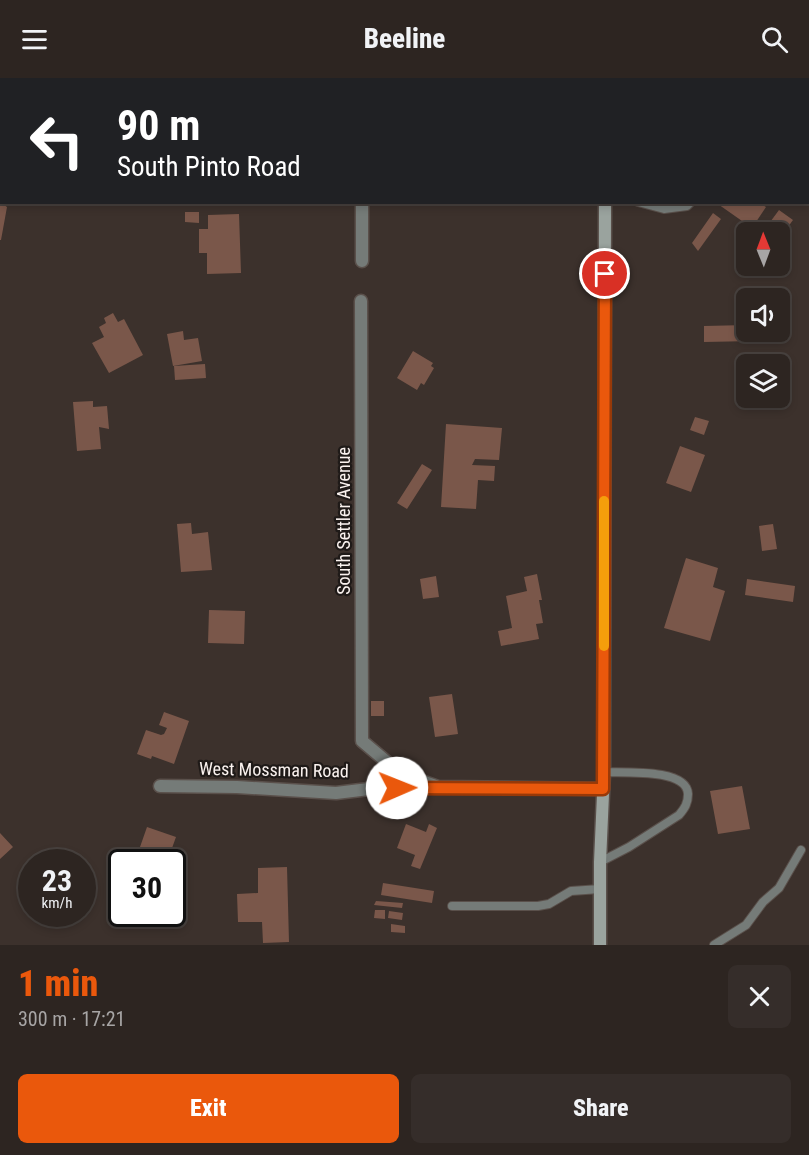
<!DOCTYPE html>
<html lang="en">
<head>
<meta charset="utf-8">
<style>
	body { margin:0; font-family:"Roboto Condensed",sans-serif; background:#352d2a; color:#f1f3f6; height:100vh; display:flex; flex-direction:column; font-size:22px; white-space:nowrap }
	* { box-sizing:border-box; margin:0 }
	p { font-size:20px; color:#a7a5a5 }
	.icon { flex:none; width:33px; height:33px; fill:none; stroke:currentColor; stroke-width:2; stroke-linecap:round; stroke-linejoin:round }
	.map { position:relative; height:867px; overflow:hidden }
	.sheet { display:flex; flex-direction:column; background:#2d2521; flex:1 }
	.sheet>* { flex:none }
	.guide { position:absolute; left:0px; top:0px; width:810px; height:126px; box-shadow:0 3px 9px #0003,0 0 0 2px #48423f; background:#202124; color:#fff; overflow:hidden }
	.needle { width:39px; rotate:359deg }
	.controls { position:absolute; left:736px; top:144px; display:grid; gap:12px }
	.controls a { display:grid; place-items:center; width:54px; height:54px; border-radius:9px; background:#2d2521; box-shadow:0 3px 9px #0003,0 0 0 2px #48423f; font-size:30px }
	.speed { position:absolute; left:18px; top:771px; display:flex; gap:12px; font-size:30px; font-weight:700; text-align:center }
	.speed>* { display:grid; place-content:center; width:78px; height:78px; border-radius:50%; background:#2d2521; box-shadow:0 3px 9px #0003,0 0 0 2px #48423f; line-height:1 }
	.speed small { font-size:15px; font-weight:400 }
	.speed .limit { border:3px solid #111; border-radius:9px; background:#fff; color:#111 }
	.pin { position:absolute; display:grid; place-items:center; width:51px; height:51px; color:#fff; margin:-26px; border:3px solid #fff; border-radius:50%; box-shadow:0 2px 6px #0007 }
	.me { position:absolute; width:66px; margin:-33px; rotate:89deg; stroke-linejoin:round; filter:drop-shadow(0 0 4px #0008) }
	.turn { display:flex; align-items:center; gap:21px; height:126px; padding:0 18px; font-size:27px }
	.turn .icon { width:78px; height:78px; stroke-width:2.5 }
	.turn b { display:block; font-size:42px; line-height:51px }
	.round { display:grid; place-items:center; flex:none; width:63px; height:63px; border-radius:9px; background:#352d2a }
	.overview { display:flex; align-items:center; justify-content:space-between; height:102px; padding:0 18px }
	h1 { font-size:36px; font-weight:800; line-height:45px; color:#ea580c }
	.primary-button { display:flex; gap:12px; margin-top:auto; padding:12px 18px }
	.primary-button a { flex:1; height:69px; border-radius:9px; background:#ea580c; color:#fff; font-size:24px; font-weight:800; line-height:69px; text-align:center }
	.primary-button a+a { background:#352d2a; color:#f1f3f6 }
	header { display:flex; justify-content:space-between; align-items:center; height:78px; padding:0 18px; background:#2d2521; font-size:27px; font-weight:800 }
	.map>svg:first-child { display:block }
	.building { fill:#7a574a }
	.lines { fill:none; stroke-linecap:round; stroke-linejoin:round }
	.lane-casing { stroke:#5a504b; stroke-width:10 }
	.street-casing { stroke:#5a504b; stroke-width:15 }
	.secondary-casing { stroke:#5a504b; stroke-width:15 }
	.lane { stroke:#757b78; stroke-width:8 }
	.street { stroke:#757b78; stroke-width:12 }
	.secondary { stroke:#9aa39e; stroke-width:12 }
	.route-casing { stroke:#983908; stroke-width:15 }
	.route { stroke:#ea580c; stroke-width:10 }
	.slow { stroke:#f59e0b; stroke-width:10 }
	.labels { text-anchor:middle; stroke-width:4.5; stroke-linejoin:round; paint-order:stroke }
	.street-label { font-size:18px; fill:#faf2ef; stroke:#1f1a18 }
</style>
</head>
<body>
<header><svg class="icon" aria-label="menu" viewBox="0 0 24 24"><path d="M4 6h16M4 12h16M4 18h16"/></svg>Beeline<svg class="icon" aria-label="search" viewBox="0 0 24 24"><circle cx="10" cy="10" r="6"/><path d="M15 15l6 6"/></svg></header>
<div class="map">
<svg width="809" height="867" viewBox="0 0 809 867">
	<rect width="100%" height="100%" fill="#3c312c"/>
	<path class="building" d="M0,124l7,5 -6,33h-1z
		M715,124h43l8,5 -14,21z
		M779,132l14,10 -13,18v-6h-10l-5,-3z
		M185,134h14v11l-14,-1z
		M713,135l8,6 -23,32 -6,-8z
		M239,136l2,59 -34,1v-21h-8v-24h9v-14z
		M113,235l5,9 6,-3 19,36 -34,18 -17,-30 12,-6 -5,-10 7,-4 -2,-5z
		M747,247v7h7v9l-50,1v-16z
		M183,253l1,9 14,-2 4,23 -29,5 -6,-32z
		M413,273l20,12 -2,3 3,2 -10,17 -3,-2 -4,7 -20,-12z
		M205,286l1,14 -31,2 -1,-14z
		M93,323v6l14,-1 2,23 -10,-2 2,22 -24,2 -4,-49z
		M695,339l14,4 -5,14 -14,-5z
		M446,346l56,4 -3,32 -24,-1 -3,6 23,1 -1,15 -16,-1 -2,29 -35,-2z
		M680,368l25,9 -14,37 -25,-9z
		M422,386l10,6 -25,39 -10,-6z
		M191,445l1,11 16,-2 4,38 -31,2 -4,-48z
		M773,446l4,25 -15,2 -3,-25z
		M686,480l32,10 -5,19 12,4 -15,50 -46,-13z
		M537,496l5,26h-3l4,23 -7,1 3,15 -38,7 -3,-15 14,-3 -6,-32 21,-5 -3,-14z
		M436,498l3,21 -16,2 -3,-20z
		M747,501l48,7 -2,16 -48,-7z
		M209,532l36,1 -1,33 -36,-1z
		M452,616l6,40 -23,3 -6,-40z
		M371,623h13v15h-13z
		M164,634l25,9 -15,43 -22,-8 -1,3 -14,-5 9,-24 15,5 3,-1 3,-6 -8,-3z
		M742,708l8,43 -32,5 -8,-43z
		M406,746l20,8 3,-8 8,4 -17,41 -9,-3 4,-11 -18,-7z
		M147,749l29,10 -9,25h-20l4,-11 -11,-4z
		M0,755l13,14 -13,12z
		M287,789l2,75 -26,1 -1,-21h-24l-1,-28 21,-1v-25z
		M383,805l51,8 -2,12 -51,-8z
		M376,823l27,2 -1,5 -28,-3z
		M375,832h10v9l-11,-1z
		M389,833l14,2 -1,7 -14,-2z
		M391,846l14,2v7l-14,-1z"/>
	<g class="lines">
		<g class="lane-casing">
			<path id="lane" d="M638,124l26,7 23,-3 4,-4
				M600,784l29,-15 50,-32c6,-7 9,-12 9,-21 -1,-26 -65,-21 -84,-22
				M452,828h86l11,-2 22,-13 29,-2
				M714,867l32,-20 17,-23 16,-14 22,-38"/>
		</g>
		<g class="street-casing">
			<path id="street" d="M362,2v-2
				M362,183v-59
				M361,223l1,440 38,32 38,14
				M160,708l77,1 99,6 41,-5 61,-1 165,2"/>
		</g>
		<g class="secondary-casing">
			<path id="secondary" d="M608,2v-2
				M600,867v-83l4,-90 1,-570"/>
		</g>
		<use href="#lane" class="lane"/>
		<use href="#street" class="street"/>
		<use href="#secondary" class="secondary"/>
	</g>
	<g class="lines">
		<g class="route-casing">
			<path id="route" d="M397,710l206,1 2,-515"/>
		</g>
		<use href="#route" class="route"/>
		<path class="slow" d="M604,568v-145"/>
	</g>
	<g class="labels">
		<g class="street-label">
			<text transform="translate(344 443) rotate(-90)" y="6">South Settler Avenue</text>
			<text transform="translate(274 692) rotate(1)" y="6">West Mossman Road</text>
		</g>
	</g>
</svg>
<div class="controls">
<a><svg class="needle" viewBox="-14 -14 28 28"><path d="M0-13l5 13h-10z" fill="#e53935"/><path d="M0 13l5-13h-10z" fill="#a7a5a5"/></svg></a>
<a><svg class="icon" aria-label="sound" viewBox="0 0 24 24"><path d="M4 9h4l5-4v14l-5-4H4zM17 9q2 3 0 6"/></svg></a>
<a><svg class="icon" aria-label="layers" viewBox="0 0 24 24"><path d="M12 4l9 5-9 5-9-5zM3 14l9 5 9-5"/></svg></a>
</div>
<div class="speed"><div>23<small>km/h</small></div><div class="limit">30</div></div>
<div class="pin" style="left:605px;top:196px;background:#d93025"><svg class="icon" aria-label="arrive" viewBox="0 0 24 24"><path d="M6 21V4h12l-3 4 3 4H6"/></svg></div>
<svg class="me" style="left:397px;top:710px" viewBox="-20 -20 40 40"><circle r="19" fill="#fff"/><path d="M0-13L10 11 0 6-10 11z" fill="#ea580c"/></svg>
<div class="guide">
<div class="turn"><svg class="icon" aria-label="left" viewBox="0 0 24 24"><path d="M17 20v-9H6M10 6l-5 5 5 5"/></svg><div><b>90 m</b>South Pinto Road</div></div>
</div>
</div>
<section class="sheet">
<div class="overview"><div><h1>1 min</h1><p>300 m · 17:21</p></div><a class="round"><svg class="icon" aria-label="close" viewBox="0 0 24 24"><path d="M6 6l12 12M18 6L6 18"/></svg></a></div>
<div class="primary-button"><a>Exit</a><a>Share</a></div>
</section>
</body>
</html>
